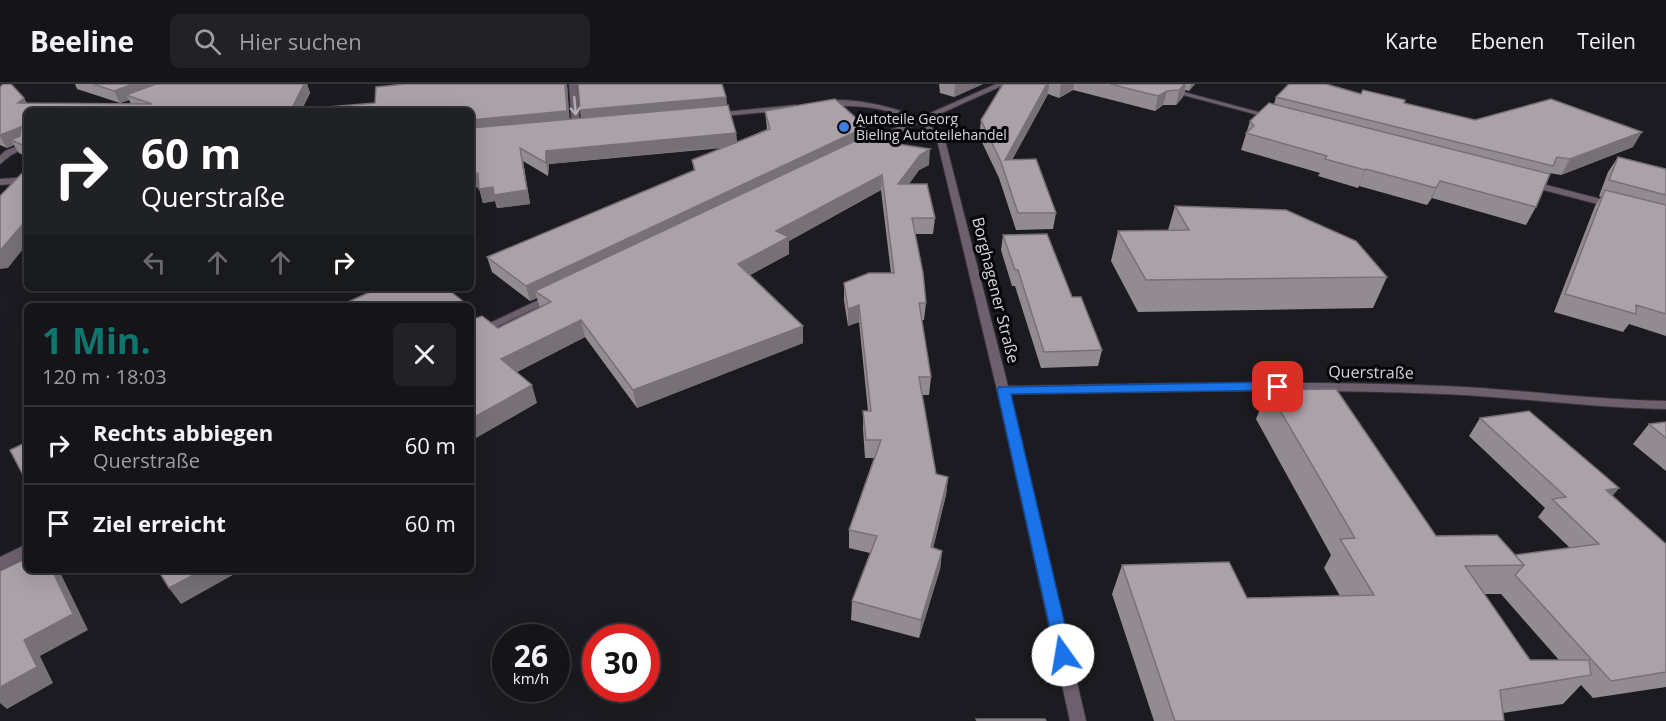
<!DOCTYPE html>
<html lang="de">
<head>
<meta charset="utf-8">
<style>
	body { margin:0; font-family:"Open Sans",sans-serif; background:#222126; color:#f1f3f6; height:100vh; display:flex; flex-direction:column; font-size:22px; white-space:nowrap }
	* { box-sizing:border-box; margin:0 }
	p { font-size:20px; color:#9d9ea2 }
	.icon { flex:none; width:33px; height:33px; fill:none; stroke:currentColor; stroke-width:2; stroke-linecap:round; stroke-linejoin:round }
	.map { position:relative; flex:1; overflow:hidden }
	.side { position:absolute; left:24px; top:219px; width:450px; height:270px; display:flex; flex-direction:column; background:#151419; border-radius:9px; box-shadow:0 6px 24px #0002,0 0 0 2px #343338 }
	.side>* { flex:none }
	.banner { position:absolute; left:24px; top:24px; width:450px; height:183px; border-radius:9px; box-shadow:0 6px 24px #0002,0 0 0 2px #343338; background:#202124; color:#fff; overflow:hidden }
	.speed { position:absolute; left:492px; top:540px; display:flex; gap:12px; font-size:30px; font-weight:700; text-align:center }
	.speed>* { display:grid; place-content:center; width:78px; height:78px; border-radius:50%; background:#151419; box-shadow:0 6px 24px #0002,0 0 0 2px #343338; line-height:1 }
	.speed small { font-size:15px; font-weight:400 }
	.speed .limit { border:9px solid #d22; background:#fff; color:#111 }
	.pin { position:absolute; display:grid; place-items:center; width:51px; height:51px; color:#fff; margin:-26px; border-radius:12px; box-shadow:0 3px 9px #0006 }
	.me { position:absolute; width:66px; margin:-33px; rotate:347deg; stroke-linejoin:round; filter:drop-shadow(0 0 4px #0008) }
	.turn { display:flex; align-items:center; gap:21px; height:126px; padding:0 18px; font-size:27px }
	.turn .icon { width:78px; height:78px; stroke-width:2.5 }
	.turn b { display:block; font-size:42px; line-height:51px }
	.lanes { display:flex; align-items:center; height:57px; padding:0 18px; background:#0003; justify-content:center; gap:30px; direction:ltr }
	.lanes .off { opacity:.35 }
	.round { display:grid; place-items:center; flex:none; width:63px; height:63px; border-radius:9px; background:#222126 }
	.headline { display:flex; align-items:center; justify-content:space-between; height:102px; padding:0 18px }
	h1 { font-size:36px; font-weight:700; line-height:45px; color:#0f766e }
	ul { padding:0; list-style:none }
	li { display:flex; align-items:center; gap:18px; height:78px; padding:0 18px; border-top:2px solid #343338 }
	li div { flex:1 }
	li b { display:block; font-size:22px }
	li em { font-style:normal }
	header { display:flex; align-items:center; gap:36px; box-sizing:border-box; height:84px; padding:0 30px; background:#151419; border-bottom:2px solid #343338 }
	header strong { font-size:28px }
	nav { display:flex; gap:33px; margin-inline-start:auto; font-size:21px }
	.search { width:420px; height:54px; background:#222126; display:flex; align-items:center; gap:15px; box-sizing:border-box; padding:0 21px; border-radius:9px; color:#9d9ea2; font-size:22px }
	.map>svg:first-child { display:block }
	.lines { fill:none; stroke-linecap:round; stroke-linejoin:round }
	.minor-casing { stroke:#36353b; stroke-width:2 }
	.minor { fill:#6e5f6f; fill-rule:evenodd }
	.wall { fill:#928b90; fill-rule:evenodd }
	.shaded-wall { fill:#777176 }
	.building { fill:#aaa2a8; stroke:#777176; stroke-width:1.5 }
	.oneway { stroke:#b2acb5 }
	.route { fill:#1a73e8; stroke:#114b97; stroke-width:1.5 }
	.shop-dot { fill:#3f7fe0; stroke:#070609; stroke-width:2 }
	.labels { text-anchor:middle; stroke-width:6; stroke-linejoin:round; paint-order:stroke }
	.far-poi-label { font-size:14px; fill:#d6d6da; stroke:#070609; text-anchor:start }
	.street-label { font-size:16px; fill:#d6d6da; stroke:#070609 }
</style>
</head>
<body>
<header>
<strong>Beeline</strong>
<div class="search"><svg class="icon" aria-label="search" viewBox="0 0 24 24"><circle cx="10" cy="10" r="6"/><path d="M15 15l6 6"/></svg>Hier suchen</div>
<nav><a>Karte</a><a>Ebenen</a><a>Teilen</a></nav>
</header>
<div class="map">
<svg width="1666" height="637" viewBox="0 0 1666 637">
	<rect width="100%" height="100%" fill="#1c1b21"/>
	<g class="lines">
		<g class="minor-casing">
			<path id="minor" d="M569,0h8l3,43 -4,2 -4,-2z
				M996,0h10l-82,37 11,9 11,14 62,242c145,-2 291,-6 436,0 74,3 148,14 222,15v8c-75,-1 -148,-12 -223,-15 -144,-6 -289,-2 -433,0l76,327h-16l-73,-331 -59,-246 -8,-11 -12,-9 -49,22h-6v-4l49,-21c-27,-15 -57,-16 -87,-15l-4,-2c20,-11 78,4 98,14z
				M1142,0h12l123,33 -4,2z
				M795,21l4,2 -1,2 -84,8 -4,-2 4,-2z
				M27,58v5l-16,8 -11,9v-8l5,-5z
				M27,93v6l-27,2v-6z
				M1531,97l85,22 2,2 -5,3 -85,-22 -1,-2z
				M553,209l5,3 -1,2 -86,41v-7z
				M27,460v13l-27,13v-13z"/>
		</g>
		<use href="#minor" class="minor"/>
	</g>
	<path class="wall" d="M75,0h232l3,9 -8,16 73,-6 192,-19 2,35 12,-1 -1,-8 67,-25 79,12 1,8 9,28 1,9 30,-13 -2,-18 101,16v9l19,6 44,23 -10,5 -10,14 26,34 -2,16h-18l11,69 -2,17h-2l9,57 -2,18h-7l14,79 12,3 -2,18 -13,53 9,3 -2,18 -21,69 -68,-18 1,-19 18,-48 -21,-5v-18l25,-72h-9l-2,-29v-18h5l-9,-89 -11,4 -4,-25v-18l47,-10 -10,-83 -92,51v13l-39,21 53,51v17l-166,65 -52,-71 -68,35 20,31 -61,-85 22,10 42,-20 -3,-10 -7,3 -38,-29 -5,-15 207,-86 -2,-11 30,-12 -173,16 -1,12 -25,-15 7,43 -33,4 -2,-7 -12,2 -4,-16 -8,1v-77h-444v46l-8,-4 -5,-8 -7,3 -7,-3v-58l27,16 104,1 -2,-4 -9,3 -43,-14z
		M939,0h44l-29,13 -14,-4z
		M1003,0h192l-6,7 -4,-1 -2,7 -7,8h-13l-8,6 -82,-21 -14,8 -11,-4 -36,66 44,53 -3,16 -37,1 -17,-52 -20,-42 2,-16z
		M1361,10l44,6 -1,3 71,17 158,27 -72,28 -12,-2 -13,34 -10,18 -94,-27 -5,7 -68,-19 -1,2 -40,-12 2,-3 -79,-23 9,-29 24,-17 2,-7z
		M1618,73l48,12v167l-37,-12 -6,8 -69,-20 41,-106 6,-9 -2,-1 9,-24z
		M1175,122l212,71 -14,31 -235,4 -27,-51 7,-30 50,-1z
		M1003,151l69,62 30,53 -4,16 -57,2 -26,-82h-3l-11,-36z
		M1268,306l168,146 79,19 55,-7 -32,-31 7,-9 -76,-72 11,-18 139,70 -7,8 54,48v143l-73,11 -12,-13 -18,19 -60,9 1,8h-350l-42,-127 10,-29 125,33 93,-2 -16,-28 7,-13 -75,-136zM1484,510h17l58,66h-29z
		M1666,338v49l-33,-27 16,-20z"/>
	<path class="shaded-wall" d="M133,0h38l-45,11 3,5 -9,3 -6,-12z
		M304,0h3l3,9 -9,18 -10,-1z
		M565,0h2l3,39 -99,10v-13z
		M955,0h28l-29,13z
		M1047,0h2l-1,10 -43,79v-13z
		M1061,0h13l-1,6 -14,8z
		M1185,0h1l-3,13 -7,8 3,-15z
		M1191,0h4l-6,7z
		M1167,7l-4,14 -8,6 3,-15z
		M726,13l1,12 -145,14 -2,-13z
		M24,14l7,12 -13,-7z
		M21,43l6,11 -16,2 3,5 -7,3 -7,-11v-2z
		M866,43v13l-331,151 2,7 -7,3 -4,-15z
		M1642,48l-9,15 -72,28 9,-16z
		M736,49l1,13 -188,18 -1,12 -2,-13v-12z
		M520,64l3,13 7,43 -33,4 -2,-7 -12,2 -4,-14z
		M930,65l-1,16 -10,5 -22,30 1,-16 22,-29z
		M1366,85l-7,17 -1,2 7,-18z
		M478,89l4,14 -11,1v-14z
		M882,91l-1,15 -92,51v13l-50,27 -1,-17 38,-33z
		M1440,97l-8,17 -5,7 9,-17z
		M27,135v25l-19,24 -8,1v-18z
		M859,221v17l-11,4v-17z
		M473,225l5,17 -7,5v-21z
		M581,236l4,17 -78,40 -6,-18z
		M803,242v17l-166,65 -4,-18z
		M532,301l5,18 -66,38v-22z
		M948,393l-2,18 -17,70 2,-18z
		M1619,404l-15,18 2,-16z
		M942,467l-2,18 -21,69 2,-18z
		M52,486h7l29,60 -48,26 13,27 -46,26 -7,-6v-16l24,-47z
		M203,486h37v1l-59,33 -12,-16z"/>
	<path class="building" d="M3,0h8l13,14 -6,5 134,1 -26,-9 30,-11h148l-13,26 84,-7 1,-16 30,-3h159l2,27 -96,9v-9h-444v36l-16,-7 9,-4 1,-9 -21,8v-48z
		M93,0h40l-19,7z
		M578,0h144l4,13 -146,13z
		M1003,0h44l-42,76 31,-1 20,54h-38l-17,-51 -20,-42z
		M1110,0h75l-6,6 -12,1 -9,5z
		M1289,0h37l35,10 2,-4 42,10 -1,3 71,17 76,-21 91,33 -72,27 -13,-2 -4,9 -277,-69z
		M835,15l31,28 -340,159 -39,-29 208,-87 -3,-10 78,-31 -5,-18z
		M1269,19l281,71 -14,33 -96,-26 -4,7 -70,-19 -1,1 -40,-11 2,-3 -81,-23 8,-7 -4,-5z
		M728,21l8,28 -190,18v12l-26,-15 7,42 -33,5 -1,-8 -14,2 -1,-16 -7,1v-46z
		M874,48l11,10 45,7 -10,6 -22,29h29l8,34h-23l11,55 3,30h-7l12,74h-12l17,97 12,3 -17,70 11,4 -21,69 -69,-19 25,-65 -28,-6 32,-90h-15l-3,-29h8l-12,-106 -11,4 -4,-26 25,-10h25l-12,-98 -106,56 13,6 -51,27 65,62 -170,64 -52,-70 -80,39 31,26 -61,34v-99l11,-4 16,12 53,-26 -16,-11z
		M1618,73l48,12v26l-57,-15z
		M27,84v51l-27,32v-55z
		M1605,106l61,15v109l-30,-9v9l-71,-20z
		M1175,122l111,4 70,31 31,36 -241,3 -28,-49 71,-1z
		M1047,150l25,63h9l21,53 -58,2 -26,-82h-3l-12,-35z
		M379,204h4l5,4 9,-4h49l23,18h-130z
		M1336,305l100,147 61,-1 27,30 -59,1 65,94h59l2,15 -91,15 4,31h-329l-53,-156 107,-3 18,36 127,-3 -34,-56 15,-1 -87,-148z
		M1529,327l90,77 -13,2 60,54v128l-55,9 -96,-106 9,-10 -9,-10 84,-11 -47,-45 14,-2 -86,-79z
		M1666,338v16l-17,-14z
		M27,358v33l-3,2 -14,-27z
		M27,474v12h25l21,44 -49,26 13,27 -37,20v-116z
		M158,486h45l-34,18z
		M976,635h69l1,2h-69z"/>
	<defs><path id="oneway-shaft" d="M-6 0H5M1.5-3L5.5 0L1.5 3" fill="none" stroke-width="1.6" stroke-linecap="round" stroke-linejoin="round" transform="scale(1.5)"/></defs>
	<use class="oneway" href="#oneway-shaft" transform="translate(575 22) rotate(85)"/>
	<path class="route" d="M1278,298l7,5 -2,3 -272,4 61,261 -3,5 -6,3 -6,-3 -60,-270 2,-3z"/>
	<circle class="shop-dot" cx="844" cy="43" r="6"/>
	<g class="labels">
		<g class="far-poi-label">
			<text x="856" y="40">Autoteile Georg<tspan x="856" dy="16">Bieling Autoteilehandel</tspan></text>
		</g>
		<g class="street-label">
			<text transform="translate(996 206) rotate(76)" y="6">Borghagener Straße</text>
			<text transform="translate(1371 288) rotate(1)" y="6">Querstraße</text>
		</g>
	</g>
</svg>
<div class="speed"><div>26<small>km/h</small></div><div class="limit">30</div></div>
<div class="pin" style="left:1278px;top:303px;background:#d93025"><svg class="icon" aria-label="arrive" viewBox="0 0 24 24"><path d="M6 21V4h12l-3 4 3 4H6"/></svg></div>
<svg class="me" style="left:1063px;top:571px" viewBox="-20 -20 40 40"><circle r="19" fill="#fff"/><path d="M0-13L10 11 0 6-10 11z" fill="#1a73e8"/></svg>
<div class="banner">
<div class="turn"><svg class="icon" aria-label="right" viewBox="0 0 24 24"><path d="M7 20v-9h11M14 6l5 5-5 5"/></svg><div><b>60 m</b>Querstraße</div></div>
<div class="lanes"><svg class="icon off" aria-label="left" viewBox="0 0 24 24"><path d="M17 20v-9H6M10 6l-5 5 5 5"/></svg><svg class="icon off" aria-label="ahead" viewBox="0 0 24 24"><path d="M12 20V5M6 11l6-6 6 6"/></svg><svg class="icon off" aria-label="ahead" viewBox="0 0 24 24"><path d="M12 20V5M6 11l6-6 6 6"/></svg><svg class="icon" aria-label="right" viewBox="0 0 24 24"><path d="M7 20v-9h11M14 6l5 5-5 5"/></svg></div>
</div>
<section class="side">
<div class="headline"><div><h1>1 Min.</h1><p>120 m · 18:03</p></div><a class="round"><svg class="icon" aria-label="close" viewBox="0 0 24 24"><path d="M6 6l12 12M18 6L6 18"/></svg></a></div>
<ul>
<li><svg class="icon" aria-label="right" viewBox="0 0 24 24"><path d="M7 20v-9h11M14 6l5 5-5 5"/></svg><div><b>Rechts abbiegen</b><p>Querstraße</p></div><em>60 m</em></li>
<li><svg class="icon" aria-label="arrive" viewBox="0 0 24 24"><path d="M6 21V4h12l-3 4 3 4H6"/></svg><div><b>Ziel erreicht</b></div><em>60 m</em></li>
</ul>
</section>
</div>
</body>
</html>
